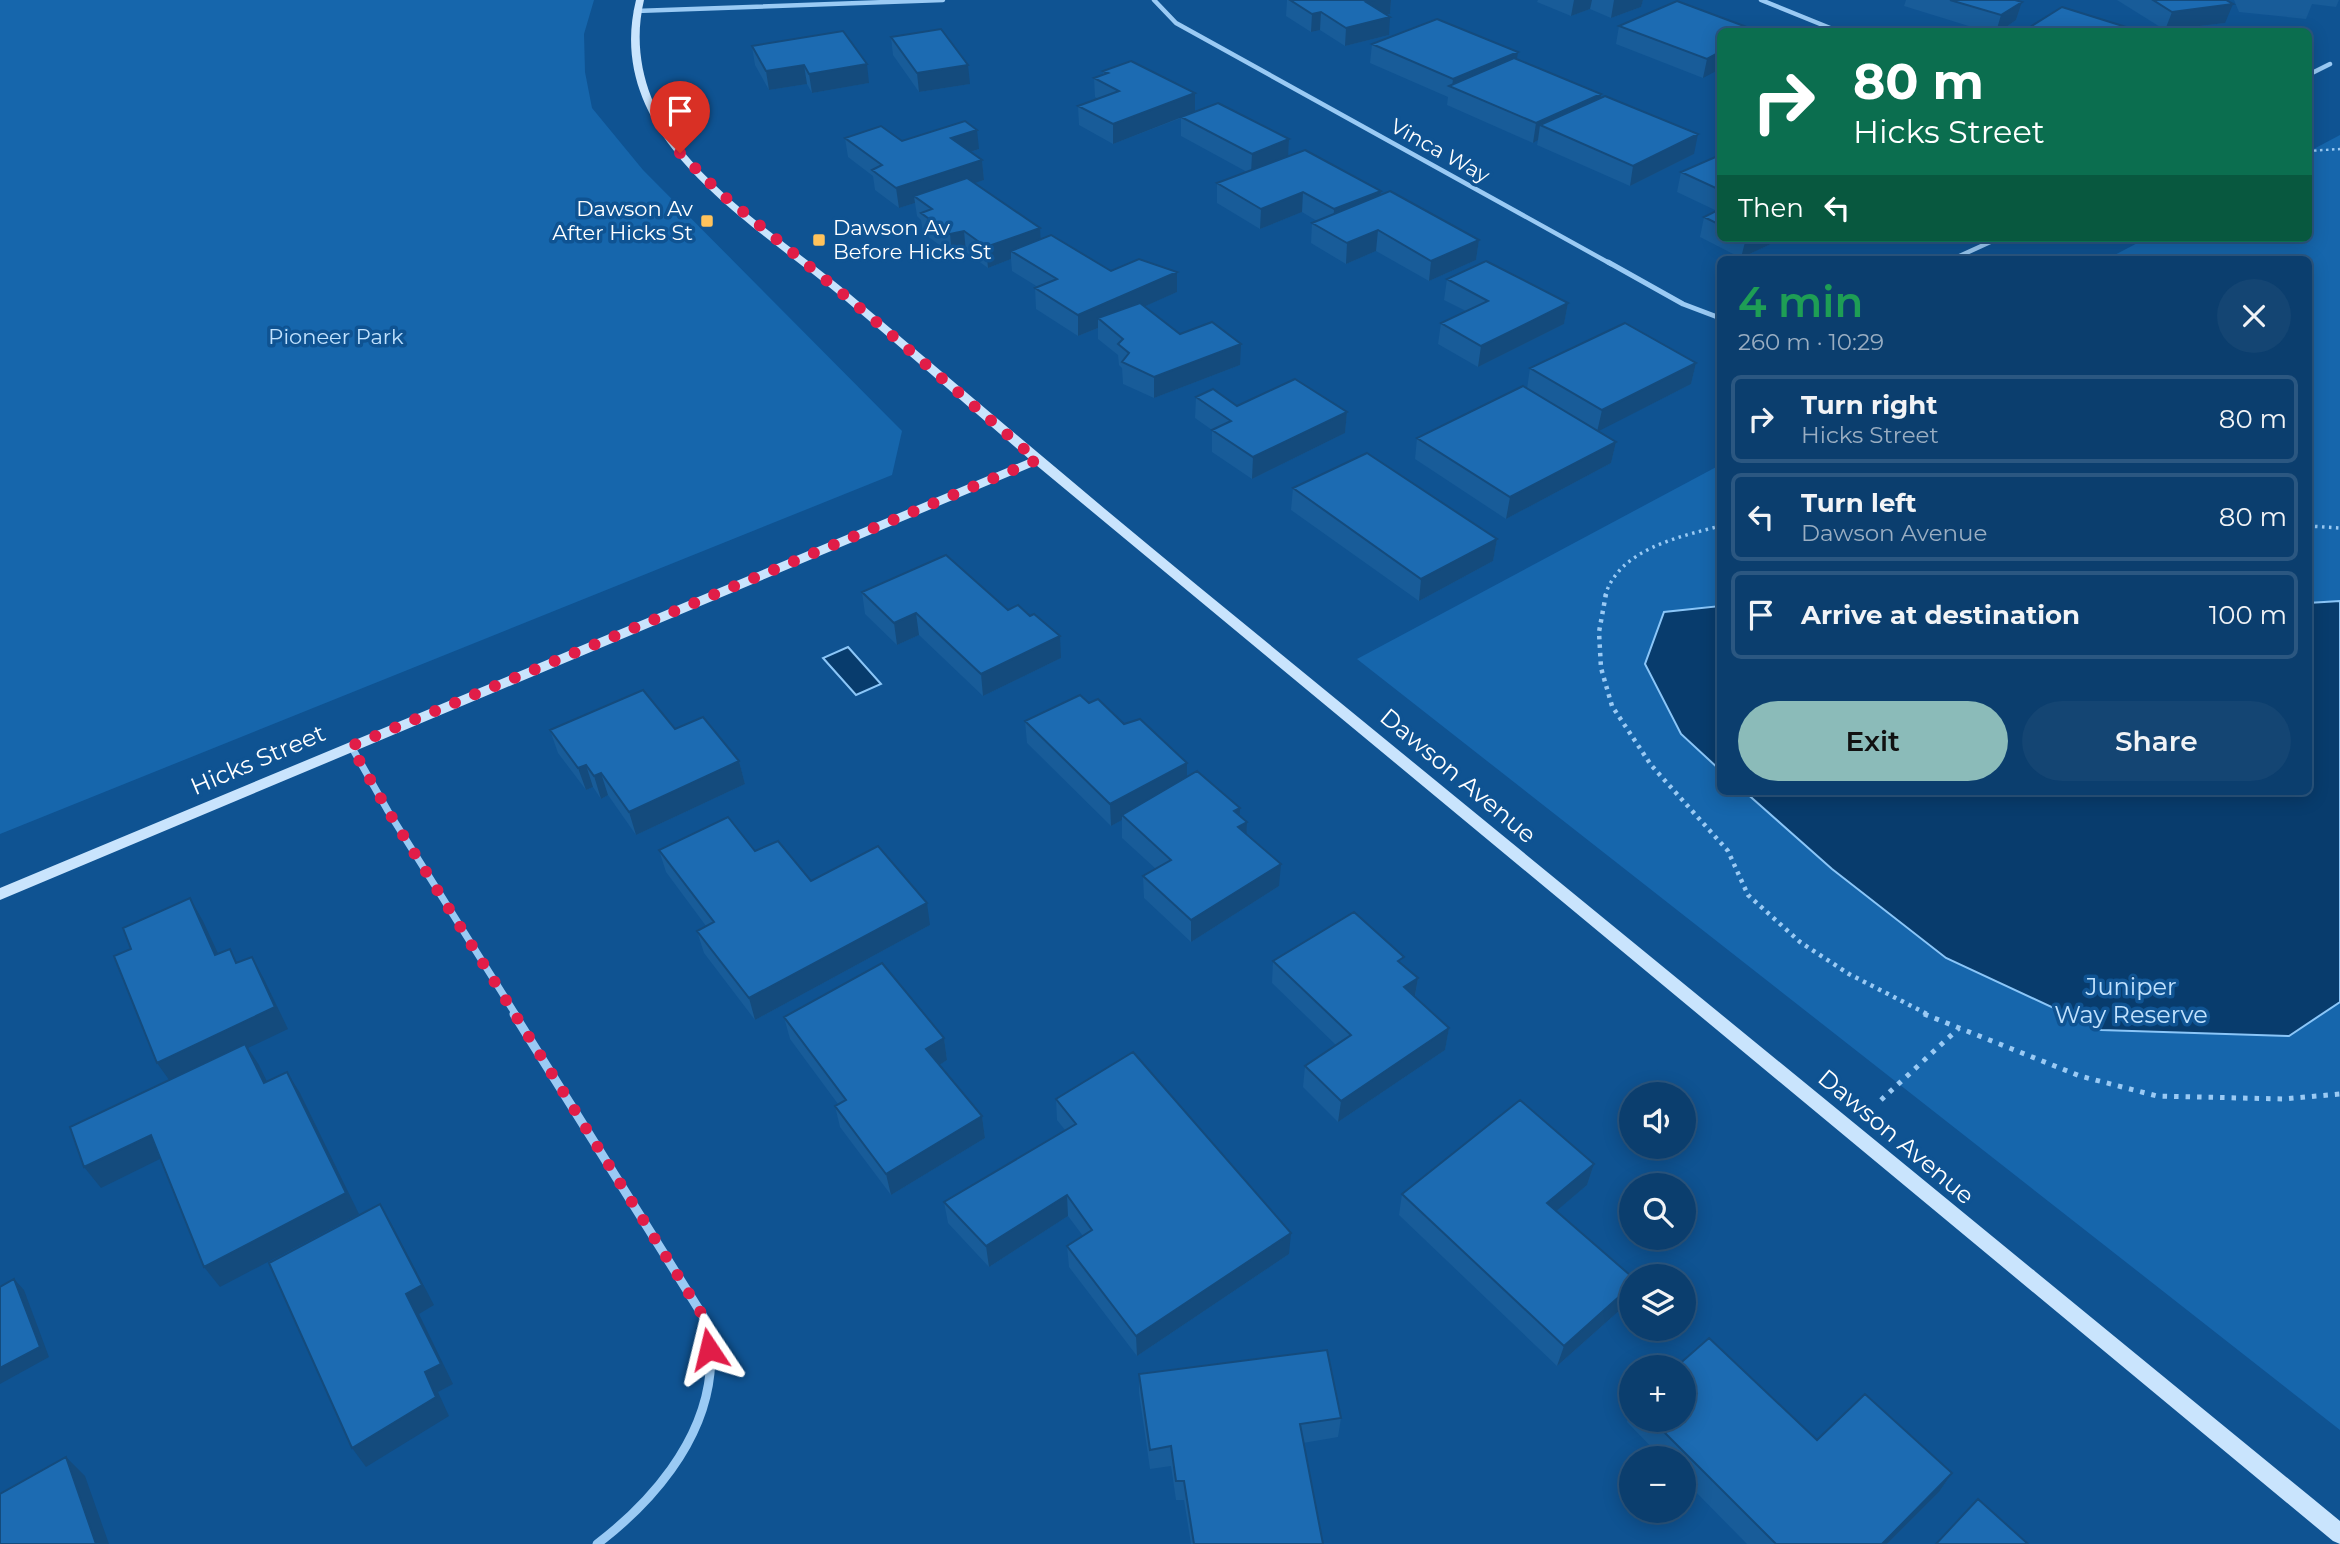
<!DOCTYPE html>
<html lang="en">
<head>
<meta charset="utf-8">
<style>
	body { margin:0; font-family:Montserrat,sans-serif; background:#144573; color:#f1f3f6; height:100vh; display:flex; flex-direction:column; font-size:26px; white-space:nowrap }
	* { box-sizing:border-box; margin:0 }
	p { font-size:23px; color:#9aaec2 }
	.icon { flex:none; width:38px; height:38px; fill:none; stroke:currentColor; stroke-width:2; stroke-linecap:round; stroke-linejoin:round }
	.map { position:relative; flex:1; overflow:hidden }
	.drawer { position:absolute; left:1717px; top:256px; width:595px; height:539px; display:flex; flex-direction:column; background:#0b3e6e; border-radius:10px; box-shadow:0 4px 18px #0003,0 0 0 2px #2b5781 }
	.drawer>* { flex:none }
	.hud { position:absolute; left:1717px; top:28px; width:595px; height:214px; border-radius:10px; box-shadow:0 4px 18px #0003,0 0 0 2px #2b5781; background:#0b6e4f; color:#fff; overflow:hidden }
	.controls { position:absolute; left:1619px; top:1082px; display:grid; gap:14px }
	.controls a { display:grid; place-items:center; width:77px; height:77px; border-radius:50%; background:#0b3e6e; box-shadow:0 4px 18px #0003,0 0 0 2px #2b5781; font-size:35px }
	.pin { position:absolute; display:grid; place-items:center; width:60px; height:60px; color:#fff; margin:-72px -30px; border-radius:50% 50% 50% 0; rotate:-45deg; box-shadow:0 0 7px #0007 }
	.pin .icon { rotate:45deg }
	.me { position:absolute; width:77px; margin:-38px; rotate:350deg; stroke-linejoin:round; filter:drop-shadow(0 0 5px #0008) }
	.turn { display:flex; align-items:center; gap:24px; height:147px; padding:0 21px; font-size:32px }
	.turn .icon { width:91px; height:91px; stroke-width:2.5 }
	.turn b { display:block; font-size:49px; line-height:60px }
	.then { display:flex; align-items:center; height:66px; padding:0 21px; background:#0003; gap:14px; font-size:26px }
	.round { display:grid; place-items:center; flex:none; width:74px; height:74px; border-radius:37px; background:#144573 }
	.headline { display:flex; align-items:center; justify-content:space-between; height:119px; padding:0 21px }
	h1 { font-size:42px; font-weight:600; line-height:52px; color:#1e9e55 }
	.cta { display:flex; gap:14px; margin-top:auto; padding:14px 21px }
	.cta a { flex:1; height:80px; border-radius:42px; background:#8bbbb9; color:#111; font-size:28px; font-weight:600; line-height:80px; text-align:center }
	.cta a+a { background:#144573; color:#f1f3f6 }
	ul { padding:0; list-style:none }
	li { display:flex; align-items:center; gap:21px; height:88px; margin:0 14px 10px; padding:0 7px; border:4px solid #2b5781; border-radius:10px }
	li div { flex:1 }
	li b { display:block; font-size:26px }
	li em { font-style:normal }
	.map>svg:first-child { display:block }
	.green { fill:#1666ac }
	.water { fill:#083c6d; stroke:#8bc6f8; stroke-width:2 }
	.lines { fill:none; stroke-linecap:round; stroke-linejoin:round }
	.path-far3 { stroke:#9acaf4; stroke-width:2.5; stroke-dasharray:2.5 3.5; stroke-linecap:butt }
	.path-far2 { stroke:#9acaf4; stroke-width:3.5; stroke-dasharray:2.5 4.5; stroke-linecap:butt }
	.path-far1 { stroke:#9acaf4; stroke-width:4.5; stroke-dasharray:3.5 5; stroke-linecap:butt }
	.path { stroke:#9acaf4; stroke-width:5; stroke-dasharray:4.5 7; stroke-linecap:butt }
	.street-far3 { stroke:#9acaf4; stroke-width:4.5 }
	.street-far2 { stroke:#9acaf4; stroke-width:5 }
	.street-far1 { stroke:#9acaf4; stroke-width:7 }
	.street { stroke:#9acaf4; stroke-width:9 }
	.secondary { fill:#c9e4fd; fill-rule:evenodd }
	.wall { fill:#185c99 }
	.shaded-wall { fill:#144b7d }
	.building { fill:#1c6bb2; stroke:#144b7d; stroke-width:2 }
	.route { stroke:#e11d48; stroke-width:12; stroke-dasharray:0 21.6 }
	.poi-dot { fill:#ffc35c; stroke:#0f5392; stroke-width:2.5 }
	.labels { text-anchor:middle; stroke-width:7; stroke-linejoin:round; paint-order:stroke }
	.far-street-label { font-size:21px; fill:#fff; stroke:#0f5392 }
	.far-poi-label { font-size:21px; fill:#fff; stroke:#0f5392; text-anchor:end }
	.far-park-label { font-size:21px; fill:#c1e2fe; stroke:#0f5392 }
	.street-label { font-size:24px; fill:#fff; stroke:#0f5392 }
	.park-label { font-size:24px; fill:#c1e2fe; stroke:#0f5392 }
</style>
</head>
<body>
<div class="map">
<svg width="2340" height="1544" viewBox="0 0 2340 1544">
	<rect width="100%" height="100%" fill="#0f5392"/>
	<path class="green" d="M0,0h594l-10,34 1,38 7,36 51,62 259,261 -10,44 -892,359z
		M2340,135v1295l-983,-771 363,-194v326h588v-532h-201l40,-21h161v-86z"/>
	<path class="water" d="M2340,601v401l-51,34 -188,-6 -155,-72 -114,-89 -88,-78h564v-188z
		M1720,606v164l-39,-36 -36,-70 19,-52z
		M848,647l33,37 -25,11 -33,-37z"/>
	<g class="lines">
		<path class="path-far3" d="M2308,151l32,-2"/>
		<path class="path-far2" d="M2308,526l32,2
			M1605,596c14,-47 74,-59 115,-70"/>
		<path class="path-far1" d="M1606,594l-7,38 2,36 11,38 39,59 77,86 20,44 52,47 49,32 80,41"/>
		<path class="path" d="M1924,1014l156,62 77,20 126,3 57,-5
			M1881,1100l78,-72"/>
		<path class="street-far3" d="M1154,0l22,23 435,241
			M1761,0l79,32
			M636,11l307,-11
			M2308,75l22,-11
			M1953,259l46,-21"/>
		<path class="street-far2" d="M1608,262l75,42 37,14"/>
		<path class="street-far1" d="M351,746l37,65 128,204"/>
		<path class="street" d="M514,1014l194,310c1,16 4,33 2,49 -7,70 -59,130 -113,171"/>
		<path class="secondary" d="M636,0h8c-13,55 4,108 39,151 47,57 112,97 168,144 115,97 230,195 347,291 381,312 761,623 1142,935v23l-7,-3 -1297,-1076 -1036,435v-12l1029,-429c-63,-54 -125,-109 -189,-163 -89,-75 -238,-158 -204,-296z"/>
	</g>
	<path class="wall" d="M1287,0h104l-1,14 -3,1 2,20 -44,11 -25,-16 -9,2 -25,-16z
		M1538,0h105l-2,7 -30,11 -21,-9 -19,7 -34,-14z
		M1906,0h109l7,2 -6,18 -17,12h-11l-84,-26z
		M2117,0h109l-1,23 -60,7z
		M2234,0h105l-3,7 -24,-3 -6,15 -67,-7z
		M1619,26l101,6 -17,46 -87,-34z
		M891,37l79,47 -51,8 -26,-37z
		M1372,44l145,15 83,39 94,56 -64,32 -93,-41 1,-5 -5,3 -86,-38 1,-8 -78,-34z
		M752,46l117,37 -57,10 -5,-9 -38,6 -14,-25z
		M1103,71l92,22v18l94,28 -1,17 93,35v4l98,45 -3,20 -47,21 -53,-30 -30,13 -35,-21 1,-20 5,-2 -15,-9 -42,17 -43,-26v-20l30,-11 -66,-36v-18l-68,26 -34,-19 -1,-19 20,-7 -3,-2 -1,-19 9,-3z
		M845,138l57,3 77,8 -8,3 11,8 2,20 -10,3 66,45v11l71,32 66,21 -32,14 35,28 60,31 -86,33 -31,-14 -1,-16 -3,-3 -1,-10 -20,-16v-11l-20,8 -42,-27 -1,-21 3,-1 -26,-16 -1,-12 -23,9 -22,-16 -14,2 -29,-21 -2,-13 -4,-4 -2,-13 -16,5 -24,-18 -2,-14 -25,-19z
		M1720,155v83h64l-43,20 -41,-21 4,-20 13,-6 -40,-19 4,-20z
		M1447,279l121,24 -4,21 -86,43 -40,-23 3,-21 25,-12 -22,-11z
		M1696,363l-5,21 -93,47 18,11 -5,21 -105,56 -91,-60 2,-21 110,-49 3,-21z
		M1196,397l41,9 110,6 -2,21 -93,46 -40,-27v-22l-17,-12z
		M1293,488l204,51 -4,22 -74,40 -128,-91z
		M862,592l199,66 -78,38 -64,-61 -22,10 -32,-31z
		M1089,703l35,21 63,53 60,45 -1,12 33,52 -88,56 -47,-44 -1,-22 13,-7 -34,-31v-18l-11,6 -84,-83 -2,-22z
		M675,729l64,32 6,23 -109,51 -28,-40 -7,4 -8,-12 -7,3 -28,-37 -8,-23z
		M659,850l96,1 56,30 119,44 -175,95 -51,-67 -7,-22 9,-5 -40,-54z
		M1273,961l130,4 15,13 -3,19 34,31 -4,22 -107,72 -35,-35 2,-21 31,-21 -64,-62z
		M784,1017l160,21 3,22 -8,5 43,51 3,22 -94,57 -51,-68 -5,-21 3,-2 -48,-65z
		M1056,1099l233,155 -152,102 -68,-89 -2,-21 16,-10 -15,-20 -79,51 -41,-44 -4,-21 121,-72 -8,-10z
		M1594,1164l-7,21 -31,26 73,91 -72,64 -158,-151 3,-21z
		M1139,1374l202,44 -3,19 -35,6 20,101h-132l-7,-44h-8l-5,-34 -21,3 -11,-76z
		M1631,1412v7h53l133,21 135,33 -13,19 -52,52h-140l-63,-64v-22h-22l-35,-36z"/>
	<path class="shaded-wall" d="M1375,0h16l-1,14 -25,6 1,-18z
		M1574,0h18l-2,9 -19,7z
		M1614,0h29l-2,7 -30,11z
		M2022,2l-6,18 -17,12h-3l5,-17z
		M2233,4l-8,19 -60,7 7,-18z
		M1321,12l-1,18 -9,2 1,-18z
		M1390,17l-1,18 -44,11 1,-18z
		M1518,52l-3,19 -63,16 1,-8z
		M1720,52v17l-17,9 4,-19z
		M867,64l2,19 -57,10 -3,-19z
		M804,65l3,19 -38,6 -3,-19z
		M968,65l2,19 -51,8 -2,-19z
		M1195,93v19l-82,32v-20z
		M1601,94l-3,19 -58,12 -2,15 -5,3 3,-20z
		M977,130l2,19 -27,9 -1,-20z
		M1698,134l-4,20 -64,32 3,-20z
		M1289,139l-1,20 -37,15 1,-20z
		M982,160l2,20 -63,21 -7,-5 1,7 -16,5 -3,-20z
		M1381,191l-2,20 -46,19 1,-21z
		M1303,192l-1,20 -42,17 1,-20z
		M1040,228l1,20 -30,3v8l-23,9 -2,-21z
		M1378,230l-2,21 -30,13 1,-21z
		M964,231l2,21 -14,2 -2,-20z
		M1746,238h38l-43,20z
		M1479,240l-3,20 -47,21 2,-20z
		M1177,272v20l-72,32 -7,-6v10l-20,8v-21z
		M1568,303l-4,21 -86,43 3,-21z
		M1241,344l-1,21 -86,33v-21z
		M1696,363l-5,21 -94,48 5,-22z
		M1347,412l-2,21 -93,46 1,-22z
		M1616,442l-5,21 -105,56 4,-22z
		M1497,539l-4,22 -74,40 2,-22z
		M916,613l3,22 -22,10 -3,-22z
		M1060,636l1,22 -78,38 -2,-22z
		M739,761l6,23 -109,51 -7,-23z
		M1187,763v22l-65,30v5l-11,6 -1,-22z
		M586,765l7,22 -7,3 -8,-22z
		M601,773l7,22 -7,4 -7,-23z
		M1240,808l-1,18 8,-4 -1,22 -9,5 -3,-38z
		M1281,864l-2,22 -88,56v-22z
		M190,898l13,23 26,56 -14,-22z
		M927,903l3,22 -175,95 -6,-22z
		M252,957l12,22 24,50 -40,19 11,17 19,39 -106,-20 -15,-21z
		M1418,978l-4,23 -10,-14z
		M1449,1028l-4,22 -107,72 3,-21z
		M944,1038l3,22 -17,11 -4,-22z
		M287,1072l13,21 59,121 -139,73 -16,-20z
		M982,1116l3,22 -94,57 -5,-21z
		M151,1135l15,21 -65,32 -17,-21z
		M1594,1164l-7,21 -46,39 6,-21z
		M1067,1195l1,21 -79,51 -3,-21z
		M380,1204l12,21 42,80 -15,9 34,70 -15,8 11,24 -83,51 -14,-19 73,-76 -19,-78z
		M1291,1233l-2,21 -152,102 -1,-20z
		M14,1279l10,11 25,67 -49,27v-16z
		M1631,1286v10l-2,6 -72,64 7,-20z
		M66,1457l19,19 24,68h-13z
		M1952,1473l-13,19 -52,52h-5z"/>
	<path class="building" d="M1290,0h85l-9,2 24,15 -44,11 -25,-16 -9,2z
		M1950,0h65l7,2 -21,13z
		M2153,0h73l7,4 -61,8z
		M1677,1l83,31h-40v20l-13,7 -88,-33z
		M2062,7l80,25h-133l21,-5z
		M1437,19l81,33 -65,27 -81,-35z
		M941,29l27,36 -51,8 -26,-36z
		M843,31l24,33 -58,10 -5,-9 -38,6 -14,-25z
		M1514,58l87,36 -65,29 -87,-37z
		M1131,61l64,32 -82,31 -35,-18 41,-15 -25,-13 14,-5 -5,-2z
		M1605,96l93,38 -65,32 -93,-41z
		M1218,103l71,36 -37,15 -71,-37z
		M965,121l12,9 -26,8 31,22 -86,28 -24,-18 10,-5 -37,-27 36,-12 21,15z
		M1305,150l76,41 -47,18 -31,-17 -42,17 -44,-26z
		M1720,155v35l-39,-18z
		M967,178l73,50 -54,19 -22,-16 -14,3 -29,-21 11,-4 -18,-13z
		M1390,191l89,49 -48,21 -53,-31 -31,13 -35,-20z
		M1720,209v16l-16,-8z
		M1051,235l60,36 28,-12 38,13 -99,43 -43,-27 22,-9 -46,-28z
		M1486,261l82,42 -87,43 -40,-23 47,-22 -41,-22z
		M1140,303l40,31 32,-12 29,22 -87,33 -32,-15 7,-9 -11,-9 5,-5 -25,-21z
		M1625,323l71,40 -94,47 -72,-42z
		M1295,379l52,33 -94,45 -41,-27 19,-9 -35,-24 17,-8 24,17z
		M1523,386l93,56 -106,55 -93,-59z
		M1367,453l130,86 -76,40 -128,-91z
		M946,555l62,55 10,-5 12,11 4,-2 26,22 -79,38 -65,-61 -22,10 -32,-31z
		M643,690l32,39 28,-12 36,44 -110,51 -28,-39 -7,3 -8,-11 -8,3 -28,-38z
		M1080,695l9,8 9,-4 26,25 16,-5 47,44 -77,41 -85,-83z
		M1197,771l43,37 -6,3 13,11 -9,5 43,37 -90,56 -48,-44 28,-16 -49,-45z
		M728,817l27,34 23,-10 33,40 67,-35 49,57 -178,95 -52,-67 17,-9 -55,-72z
		M190,898l25,57 15,-6 6,14 16,-6 23,50 -118,56 -43,-107 17,-7 -8,-21z
		M1354,912l50,45 -6,4 20,17 -14,9 45,41 -108,73 -36,-35 46,-31 -78,-74z
		M882,963l62,75 -18,11 56,67 -96,58 -51,-68 11,-6 -62,-83z
		M245,1044l19,39 23,-11 59,121 -142,74 -53,-132 -67,32 -14,-40z
		M1133,1052l158,181 -155,103 -69,-90 25,-16 -25,-35 -81,51 -42,-44 132,-78 -20,-25z
		M1520,1100l74,64 -47,39 84,73v10l-67,60 -162,-152z
		M380,1204l42,81 -16,9 35,70 -16,8 11,25 -84,51 -83,-185z
		M14,1279l26,68 -40,21v-81z
		M1709,1338l108,102 48,-46 87,79 -70,71h-106l-125,-125h33v-52h-8z
		M1327,1350l14,68 -41,6 23,120h-129l-10,-63h-8l-5,-35 -21,4 -11,-76z
		M66,1457l30,87h-96v-50z
		M1978,1499l50,45h-92z"/>
	<g class="lines">
		<path class="route" d="M680,153l39,39 147,121 171,147 -686,286 37,65 320,513 1,25"/>
	</g>
	<g class="poi-dot">
		<rect x="700" y="214" width="14" height="14" rx="3.5"/>
		<rect x="812" y="233" width="14" height="14" rx="3.5"/>
	</g>
	<g class="labels">
		<g class="far-street-label">
			<text transform="translate(1440 151) rotate(29)" y="7">Vinca Way</text>
		</g>
		<g class="far-poi-label">
			<text x="693" y="216">Dawson Av<tspan x="693" dy="24">After Hicks St</tspan></text>
			<text x="833" y="235" text-anchor="start">Dawson Av<tspan x="833" dy="24">Before Hicks St</tspan></text>
		</g>
		<g class="far-park-label">
			<text x="336" y="344">Pioneer Park</text>
		</g>
		<g class="street-label">
			<text transform="translate(258 760) rotate(-23)" y="8">Hicks Street</text>
			<text transform="translate(1458 776) rotate(40)" y="8">Dawson Avenue</text>
			<text transform="translate(1896 1137) rotate(40)" y="8">Dawson Avenue</text>
		</g>
		<g class="park-label">
			<text x="2131" y="995">Juniper<tspan x="2131" dy="28">Way Reserve</tspan></text>
		</g>
	</g>
</svg>
<div class="controls">
<a><svg class="icon" aria-label="sound" viewBox="0 0 24 24"><path d="M4 9h4l5-4v14l-5-4H4zM17 9q2 3 0 6"/></svg></a>
<a><svg class="icon" aria-label="search" viewBox="0 0 24 24"><circle cx="10" cy="10" r="6"/><path d="M15 15l6 6"/></svg></a>
<a><svg class="icon" aria-label="layers" viewBox="0 0 24 24"><path d="M12 4l9 5-9 5-9-5zM3 14l9 5 9-5"/></svg></a>
<a>+</a>
<a>−</a>
</div>
<div class="pin" style="left:680px;top:153px;background:#d93025"><svg class="icon" aria-label="arrive" viewBox="0 0 24 24"><path d="M6 21V4h12l-3 4 3 4H6"/></svg></div>
<svg class="me" style="left:709px;top:1349px" viewBox="-20 -20 40 40"><path d="M0-17L14 15 0 8-14 15z" fill="#e11d48" stroke="#fff" stroke-width="4"/></svg>
<div class="hud">
<div class="turn"><svg class="icon" aria-label="right" viewBox="0 0 24 24"><path d="M7 20v-9h11M14 6l5 5-5 5"/></svg><div><b>80 m</b>Hicks Street</div></div>
<div class="then">Then<svg class="icon" aria-label="left" viewBox="0 0 24 24"><path d="M17 20v-9H6M10 6l-5 5 5 5"/></svg></div>
</div>
<section class="drawer">
<div class="headline"><div><h1>4 min</h1><p>260 m · 10:29</p></div><a class="round"><svg class="icon" aria-label="close" viewBox="0 0 24 24"><path d="M6 6l12 12M18 6L6 18"/></svg></a></div>
<ul>
<li><svg class="icon" aria-label="right" viewBox="0 0 24 24"><path d="M7 20v-9h11M14 6l5 5-5 5"/></svg><div><b>Turn right</b><p>Hicks Street</p></div><em>80 m</em></li>
<li><svg class="icon" aria-label="left" viewBox="0 0 24 24"><path d="M17 20v-9H6M10 6l-5 5 5 5"/></svg><div><b>Turn left</b><p>Dawson Avenue</p></div><em>80 m</em></li>
<li><svg class="icon" aria-label="arrive" viewBox="0 0 24 24"><path d="M6 21V4h12l-3 4 3 4H6"/></svg><div><b>Arrive at destination</b></div><em>100 m</em></li>
</ul>
<div class="cta"><a>Exit</a><a>Share</a></div>
</section>
</div>
</body>
</html>
